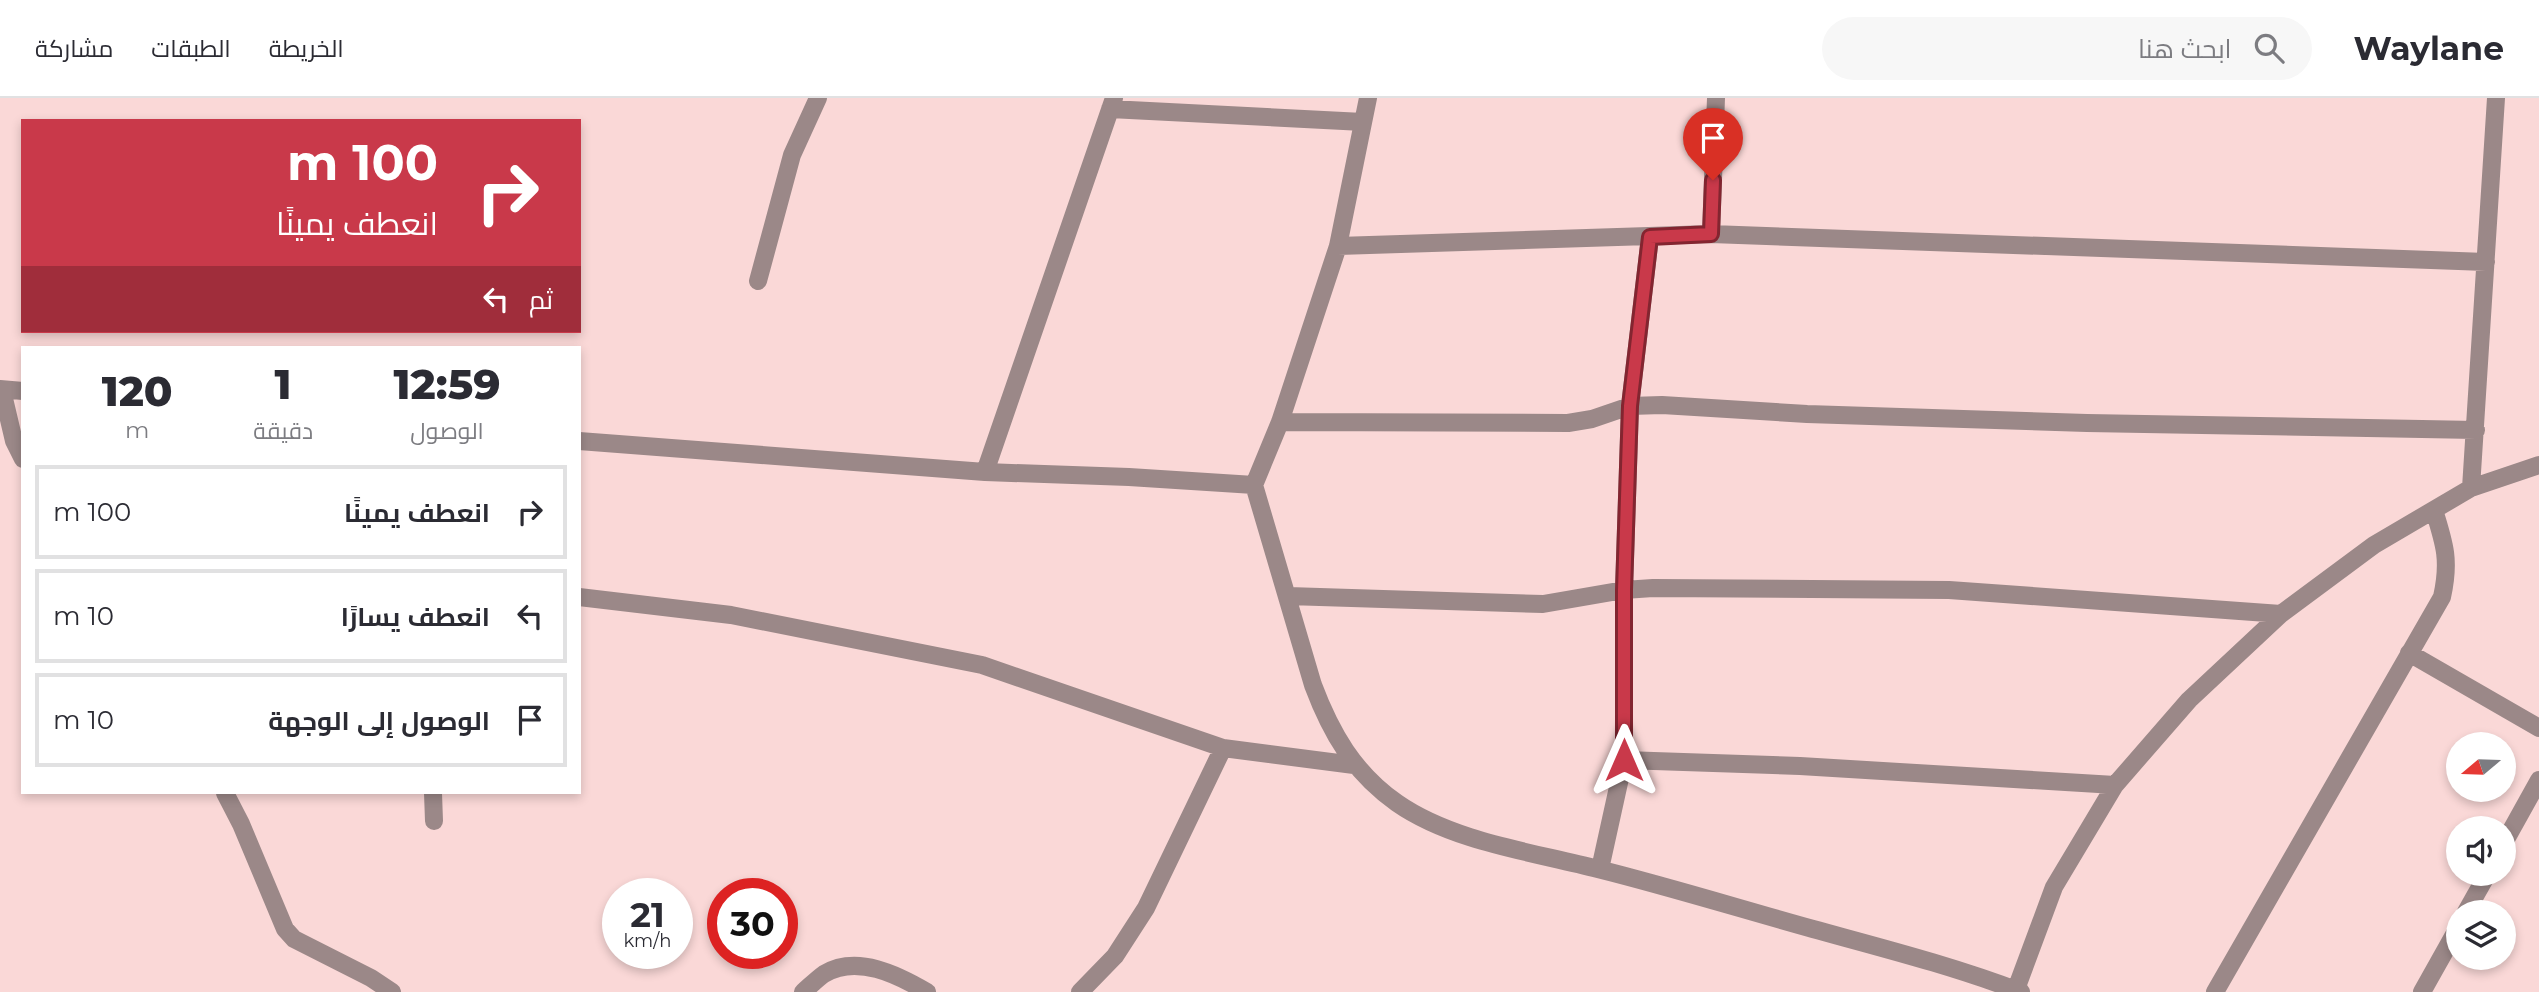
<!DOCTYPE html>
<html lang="ar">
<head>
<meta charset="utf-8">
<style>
	body { margin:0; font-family:Montserrat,Cairo,sans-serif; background:#f7f7f7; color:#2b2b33; direction:rtl; height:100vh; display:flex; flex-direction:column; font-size:26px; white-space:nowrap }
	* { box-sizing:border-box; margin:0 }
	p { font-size:23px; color:#7c7c81 }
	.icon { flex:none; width:38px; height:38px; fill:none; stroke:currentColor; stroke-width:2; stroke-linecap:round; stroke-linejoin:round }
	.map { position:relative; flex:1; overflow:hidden; direction:ltr }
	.drawer { position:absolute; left:21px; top:248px; width:560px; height:448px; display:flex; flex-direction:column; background:#fff; border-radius:0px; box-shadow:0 4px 10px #0003; direction:rtl }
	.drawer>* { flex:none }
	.banner { position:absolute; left:21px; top:21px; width:560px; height:214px; border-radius:0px; box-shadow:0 4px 10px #0003; direction:rtl; background:#c9394a; color:#fff; overflow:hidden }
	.needle { width:46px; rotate:251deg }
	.tools { position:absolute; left:2446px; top:634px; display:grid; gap:14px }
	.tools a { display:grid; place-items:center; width:70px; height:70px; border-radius:50%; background:#fff; box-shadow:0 4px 10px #0003; font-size:35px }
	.speed { position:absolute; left:602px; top:780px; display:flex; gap:14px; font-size:35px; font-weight:700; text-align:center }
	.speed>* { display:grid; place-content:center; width:91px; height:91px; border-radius:50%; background:#fff; box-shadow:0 4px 10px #0003; line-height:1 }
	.speed small { font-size:18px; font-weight:400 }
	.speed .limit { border:10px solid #d22; background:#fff; color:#111 }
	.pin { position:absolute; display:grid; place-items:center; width:60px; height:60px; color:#fff; margin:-72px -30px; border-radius:50% 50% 50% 0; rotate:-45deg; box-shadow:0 0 7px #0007 }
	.pin .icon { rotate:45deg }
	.me { position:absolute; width:77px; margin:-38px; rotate:0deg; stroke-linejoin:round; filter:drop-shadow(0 0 5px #0008) }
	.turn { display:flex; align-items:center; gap:24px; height:147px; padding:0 28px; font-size:32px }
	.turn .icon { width:91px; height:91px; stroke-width:2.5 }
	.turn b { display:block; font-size:49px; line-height:60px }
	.then { display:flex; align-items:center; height:66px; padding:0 28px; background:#0003; gap:14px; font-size:26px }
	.eta { display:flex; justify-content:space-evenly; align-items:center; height:119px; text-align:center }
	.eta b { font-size:42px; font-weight:800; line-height:49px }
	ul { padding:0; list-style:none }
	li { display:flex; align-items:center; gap:21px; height:94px; margin:0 14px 10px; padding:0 14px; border:4px solid #e1e1e2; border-radius:0px }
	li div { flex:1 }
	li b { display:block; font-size:26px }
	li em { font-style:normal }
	header { display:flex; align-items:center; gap:42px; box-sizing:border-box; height:98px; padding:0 35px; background:#fff; border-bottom:2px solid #e1e1e2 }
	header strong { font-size:33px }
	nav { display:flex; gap:38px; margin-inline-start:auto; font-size:24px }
	.search { width:490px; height:63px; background:#f7f7f7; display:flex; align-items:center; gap:18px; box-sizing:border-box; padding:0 24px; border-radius:38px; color:#7c7c81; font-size:26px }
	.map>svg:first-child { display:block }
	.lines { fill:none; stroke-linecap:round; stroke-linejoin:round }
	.minor { stroke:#9b8888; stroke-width:18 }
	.route-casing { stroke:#832530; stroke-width:18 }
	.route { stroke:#c9394a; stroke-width:12 }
</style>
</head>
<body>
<header>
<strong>Waylane</strong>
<div class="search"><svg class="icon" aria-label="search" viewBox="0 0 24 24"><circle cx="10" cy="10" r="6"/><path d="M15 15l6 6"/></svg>ابحث هنا</div>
<nav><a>الخريطة</a><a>الطبقات</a><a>مشاركة</a></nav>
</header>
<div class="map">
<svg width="2539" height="894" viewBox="0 0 2539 894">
	<rect width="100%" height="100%" fill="#fad8d7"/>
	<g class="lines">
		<path class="minor" d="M1110,11l253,13
			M1711,136l5,-136
			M1338,148l373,-12 775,28
			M758,183l34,-126 26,-57
			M0,291l23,2
			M2,292l12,51 9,18
			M1280,324l288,1 24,-4 38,-13 32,-1 145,9 280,9 389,7
			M579,343l406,31 144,5 125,8 59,200c18,48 41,88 84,118 56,39 136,49 201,66 72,18 143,40 215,60 69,19 140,37 208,63
			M985,374l129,-374
			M1254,387l26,-63 58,-176 30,-148
			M2471,390l25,-390
			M1288,498l255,8 81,-14 29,-2 296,2 332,24
			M579,499l152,18 251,50 241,83
			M2409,555l130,75
			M1624,662v-170l6,-184 20,-169
			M225,695l16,31 44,105 9,10 77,39 21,14
			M433,695l1,28
			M2504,745l35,-63
			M1600,771l24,-109 176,6 315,19
			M2466,814l22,-39
			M803,894c7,-6 14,-13 21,-18 33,-20 74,1 103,18
			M1080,894l35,-36 31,-48 77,-160 131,17
			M2015,894l39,-105 61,-102 74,-85 92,-86 93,-69 97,-57 68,-23
			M2215,894l227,-395c8,-36 3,-52 -8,-87
			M2422,894l37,-66"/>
	</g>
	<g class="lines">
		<g class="route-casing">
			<path id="route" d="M1624,662v-170l6,-184 20,-169 61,-3 2,-54"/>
		</g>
		<use href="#route" class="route"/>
	</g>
</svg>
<div class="tools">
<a><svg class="needle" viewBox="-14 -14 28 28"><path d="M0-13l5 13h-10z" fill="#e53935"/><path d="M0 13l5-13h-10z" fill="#7c7c81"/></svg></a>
<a><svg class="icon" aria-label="sound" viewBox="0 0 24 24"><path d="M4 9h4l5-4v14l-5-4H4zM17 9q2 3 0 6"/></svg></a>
<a><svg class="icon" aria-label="layers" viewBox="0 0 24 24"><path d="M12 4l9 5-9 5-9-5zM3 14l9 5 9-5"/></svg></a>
</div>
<div class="speed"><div>21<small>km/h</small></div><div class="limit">30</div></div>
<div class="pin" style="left:1713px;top:82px;background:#d93025"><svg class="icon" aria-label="arrive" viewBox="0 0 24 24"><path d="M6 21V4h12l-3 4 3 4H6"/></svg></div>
<svg class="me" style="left:1624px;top:662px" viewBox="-20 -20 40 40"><path d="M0-17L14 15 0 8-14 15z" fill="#c9394a" stroke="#fff" stroke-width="4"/></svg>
<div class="banner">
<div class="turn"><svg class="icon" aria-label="right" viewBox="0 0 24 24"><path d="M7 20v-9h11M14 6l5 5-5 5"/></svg><div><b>100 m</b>انعطف يمينًا</div></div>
<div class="then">ثم<svg class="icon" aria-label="left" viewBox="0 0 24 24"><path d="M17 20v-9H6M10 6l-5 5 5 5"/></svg></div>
</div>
<section class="drawer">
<div class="eta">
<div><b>12:59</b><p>الوصول</p></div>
<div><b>1</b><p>دقيقة</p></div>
<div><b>120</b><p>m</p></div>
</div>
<ul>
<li><svg class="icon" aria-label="right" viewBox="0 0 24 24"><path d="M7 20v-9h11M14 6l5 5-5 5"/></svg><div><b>انعطف يمينًا</b></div><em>100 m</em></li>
<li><svg class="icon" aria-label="left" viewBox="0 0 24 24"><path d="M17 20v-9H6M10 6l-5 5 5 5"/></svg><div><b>انعطف يسارًا</b></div><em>10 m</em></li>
<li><svg class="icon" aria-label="arrive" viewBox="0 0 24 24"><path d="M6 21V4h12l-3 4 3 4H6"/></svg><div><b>الوصول إلى الوجهة</b></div><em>10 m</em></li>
</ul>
</section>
</div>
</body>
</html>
